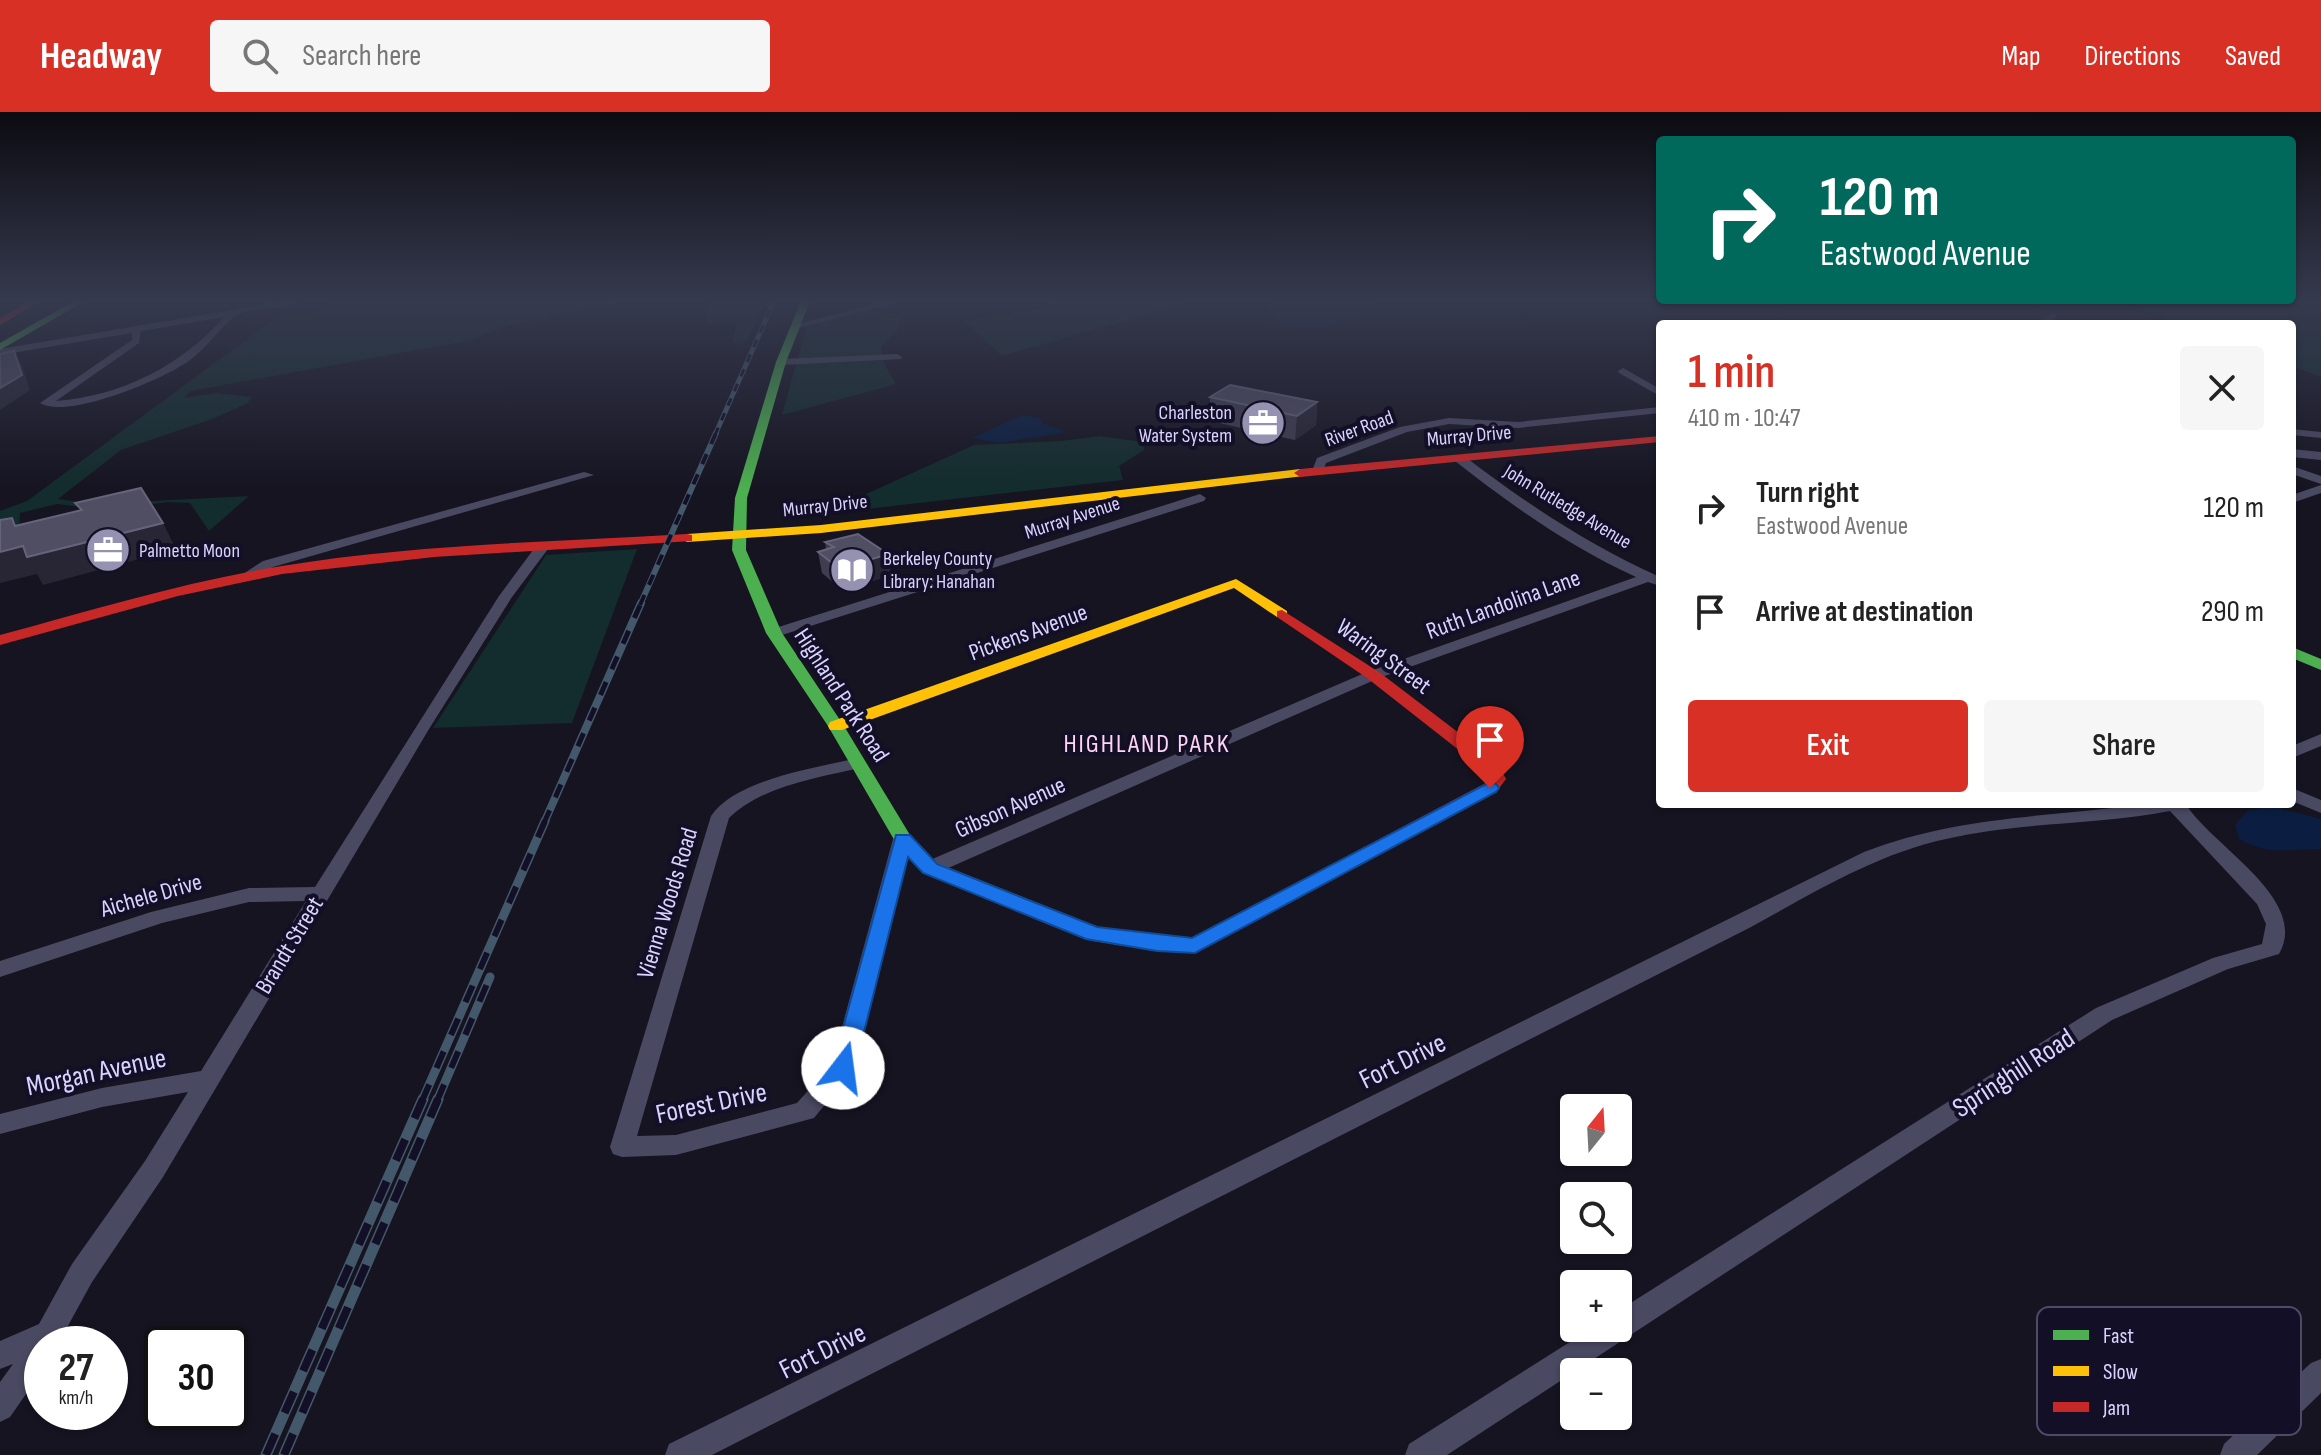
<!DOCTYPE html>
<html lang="en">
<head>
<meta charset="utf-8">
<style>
	body { margin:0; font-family:"Sofia Sans Condensed",sans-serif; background:#f6f6f6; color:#222; height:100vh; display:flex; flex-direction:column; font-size:30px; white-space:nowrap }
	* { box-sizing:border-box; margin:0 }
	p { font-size:26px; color:#767676 }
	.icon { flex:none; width:44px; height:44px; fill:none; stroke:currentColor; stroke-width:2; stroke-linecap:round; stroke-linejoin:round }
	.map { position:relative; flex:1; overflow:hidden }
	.panel { position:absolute; left:1656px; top:208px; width:640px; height:488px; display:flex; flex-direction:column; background:#fff; border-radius:8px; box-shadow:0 2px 6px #0004 }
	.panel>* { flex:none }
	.top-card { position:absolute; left:1656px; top:24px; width:640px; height:168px; border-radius:8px; box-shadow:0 2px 6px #0004; background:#00695c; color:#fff; overflow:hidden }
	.needle { width:52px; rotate:18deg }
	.tools { position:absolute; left:1560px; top:982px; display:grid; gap:16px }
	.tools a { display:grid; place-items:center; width:72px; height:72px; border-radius:8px; background:#fff; box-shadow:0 2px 6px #0004; font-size:40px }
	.speed { position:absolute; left:24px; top:1214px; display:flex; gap:16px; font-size:40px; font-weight:700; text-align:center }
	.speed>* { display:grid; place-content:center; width:104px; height:104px; border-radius:50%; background:#fff; box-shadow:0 2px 6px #0004; line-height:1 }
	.speed small { font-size:20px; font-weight:400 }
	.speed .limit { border:4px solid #111; border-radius:12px; background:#fff; color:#111 }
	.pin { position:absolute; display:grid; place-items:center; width:68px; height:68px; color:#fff; margin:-82px -34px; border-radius:50% 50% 50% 0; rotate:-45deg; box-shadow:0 0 8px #0007 }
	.pin .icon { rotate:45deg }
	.me { position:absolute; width:88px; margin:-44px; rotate:15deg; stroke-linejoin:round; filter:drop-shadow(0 0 6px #0008) }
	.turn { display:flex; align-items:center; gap:28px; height:168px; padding:0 32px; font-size:36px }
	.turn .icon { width:104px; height:104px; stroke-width:2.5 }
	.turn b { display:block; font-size:56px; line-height:68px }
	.round { display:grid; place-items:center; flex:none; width:84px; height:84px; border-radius:8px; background:#f6f6f6 }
	.overview { display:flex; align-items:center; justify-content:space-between; height:136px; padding:0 32px }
	h1 { font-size:48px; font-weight:600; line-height:60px; color:#d93025 }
	.cta { display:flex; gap:16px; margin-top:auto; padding:16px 32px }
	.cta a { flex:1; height:92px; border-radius:8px; background:#d93025; color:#fff; font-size:32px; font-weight:600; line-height:92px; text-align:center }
	.cta a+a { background:#f6f6f6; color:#222 }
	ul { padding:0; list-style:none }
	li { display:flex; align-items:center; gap:24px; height:104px; padding:0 32px }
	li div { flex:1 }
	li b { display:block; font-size:30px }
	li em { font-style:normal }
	header { display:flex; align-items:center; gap:48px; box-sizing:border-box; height:112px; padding:0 40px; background:#d93025; color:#fff }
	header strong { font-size:38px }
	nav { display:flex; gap:44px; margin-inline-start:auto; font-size:28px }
	.search { width:560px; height:72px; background:#f6f6f6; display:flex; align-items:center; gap:20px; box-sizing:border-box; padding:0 28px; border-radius:8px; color:#767676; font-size:30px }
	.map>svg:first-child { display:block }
	.green { fill:#132c2d }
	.water { fill:#0b1e41 }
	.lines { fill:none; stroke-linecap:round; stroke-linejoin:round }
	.stream { stroke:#0b1e41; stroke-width:3 }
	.street { fill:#4a4962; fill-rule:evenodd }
	.fast { fill:#4caf50; fill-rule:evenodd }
	.slow { fill:#ffc107; fill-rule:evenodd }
	.jam { fill:#c62828; fill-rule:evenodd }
	.rail-far4-casing { stroke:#43596b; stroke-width:5 }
	.rail-far3-casing { stroke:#43596b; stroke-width:6 }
	.rail-far2-casing { stroke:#43596b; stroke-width:8 }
	.rail-far1-casing { stroke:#43596b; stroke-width:9 }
	.rail-casing { stroke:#43596b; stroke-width:11 }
	.rail-far4 { stroke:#130f26; stroke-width:3; stroke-dasharray:8; stroke-linecap:butt }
	.rail-far3 { stroke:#130f26; stroke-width:4; stroke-dasharray:11; stroke-linecap:butt }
	.rail-far2 { stroke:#130f26; stroke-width:5; stroke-dasharray:14; stroke-linecap:butt }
	.rail-far1 { stroke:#130f26; stroke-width:6; stroke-dasharray:18; stroke-linecap:butt }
	.rail { stroke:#130f26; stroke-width:8; stroke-dasharray:23; stroke-linecap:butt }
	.wall { fill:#403d50 }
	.shaded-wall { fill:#282635 }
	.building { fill:#504e63; stroke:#66637b; stroke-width:2 }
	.route { fill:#1a73e8; stroke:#114b97; stroke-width:2 }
	.labels { text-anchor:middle; stroke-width:8; stroke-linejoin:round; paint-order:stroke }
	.far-poi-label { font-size:20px; fill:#d9d4ff; stroke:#130f26; text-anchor:start }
	.far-street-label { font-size:20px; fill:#d9d4ff; stroke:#130f26 }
	.street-label { font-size:24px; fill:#d9d4ff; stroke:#130f26 }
	.neighbourhood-label { font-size:26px; letter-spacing:2px; fill:#ffd6f0; stroke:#130f26 }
	.near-street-label { font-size:28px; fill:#d9d4ff; stroke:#130f26 }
	.key { fill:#130f26; stroke:#4e4a67; stroke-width:2 }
	.key-label { font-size:22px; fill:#d9d4ff }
</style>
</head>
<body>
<header>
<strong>Headway</strong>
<div class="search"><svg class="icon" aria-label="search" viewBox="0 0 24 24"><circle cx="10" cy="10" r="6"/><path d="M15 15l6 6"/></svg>Search here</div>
<nav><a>Map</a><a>Directions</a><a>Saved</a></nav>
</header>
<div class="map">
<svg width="2321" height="1343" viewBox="0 0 2321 1343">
	<rect width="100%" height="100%" fill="#161421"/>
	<path class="green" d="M330,189h295l-115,24 -43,16 -277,50 -6,7 32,-5 35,4 -3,6 -36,16 -91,31 -63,49 35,5 156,-8 -40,35 -19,-28 -22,-1 -60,8 -51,-6 -37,9 -1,16 -19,5v-23l27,-10 254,-187c19,0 36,3 49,-13z
		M707,189h58l-17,39 -9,5 -7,-4 5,-18h-30z
		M1055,189h138l-191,55 -38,-35 69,-11z
		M2122,189h199v76l-29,-11v-42h-113z
		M866,199l37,4 -7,17 -15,15 4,18 11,19 -114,31 25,-90z
		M1099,324l44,6 1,8 -25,16 4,14 -301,34 152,-69 87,-4z
		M637,437l-65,174 -139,5 113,-173z"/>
	<path class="water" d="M1276,189h94l19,6c-32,10 -99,41 -121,2z
		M1022,303l19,3 1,5 25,9 -67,11 -28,-5z
		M2271,694l50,13v30c-33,0 -51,7 -82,-10l-4,-14 12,-14z"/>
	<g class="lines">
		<path class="stream" d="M2220,189l16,7"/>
		<path class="street" d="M285,189h22c-17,9 -59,6 -72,15 -14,10 -28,32 -45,44 -25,19 -123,60 -150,43l92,-63v-7l-132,22v-6zM224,205c-43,49 -103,79 -168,84l83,-58 2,-12z
			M887,189h17l-106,27 -5,-3z
			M2054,201l3,5 -13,6h-13z
			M897,242l5,3 -1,2 -120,6 -5,-3 5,-3z
			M1623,256l37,21v7l-41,-23 -1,-2z
			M1660,295v6l-142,15 -69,-4 -42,8 -81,31 -4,11 -10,-3 5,-13 83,-31 49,-9 69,4z
			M2292,317l29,3v6l-29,-3z
			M2292,337l29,3v8l-29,-3z
			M1455,343h8c62,48 126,90 197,122v9l-12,-4 -269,96 -442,195h-14l-3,-5 3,-5 444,-191 269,-95c-66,-30 -125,-72 -181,-116z
			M2292,354l29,10v8l-29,-10z
			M584,360l10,3 -321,92 -21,12h-10l-2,-3 23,-15z
			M2321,373v8l-29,10v-8z
			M1200,382l6,4 -2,3 -425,135 -5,2 -8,-5 3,-3z
			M541,433l7,4 -36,48 -83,132 -266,448 -71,105 -34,62h-16v27l-32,46 -10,5v-40l13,-18 -13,5v-28l39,-17 33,-60 73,-103 43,-69 -86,15 -102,27v-20l102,-26 99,-17 105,-170 -57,1 -87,21 -162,54v-16l151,-49 98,-24 66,-1 184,-291 37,-50z
			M2321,622v12l-29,12v-12z
			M857,646l9,5 -3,4c-44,11 -100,18 -134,51l-92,318 39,-1 121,-32 35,-39 61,-225 10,-6 10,6 -58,229 -41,50 -138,37 -54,2 -9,-3 -3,-7 101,-331c25,-37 105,-48 146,-58z
			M2292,676l29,12v13l-29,-12z
			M2146,692h40c23,40 125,95 93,150l-51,15 -116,51 -665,435h-42l4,-11 183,-116h26v-17l478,-303 117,-50 49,-14 4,-20 -9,-20 -87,-93c-74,14 -151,11 -224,28 -70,15 -133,54 -195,88l-1039,528h-47l4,-11 1195,-592c92,-36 186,-35 282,-48z
			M2321,1247v34l-64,62h-37l4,-11 87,-81z"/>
		<path class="fast" d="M74,189h11l-85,49v-7z
			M801,189h9l-24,61 -39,136 -1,52 36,83 62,93 66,109 27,28 45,18 3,5 -3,5h-14l-45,-18 -27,-30 -68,-117 -62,-93 -34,-83 3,-52 41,-136z
			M2292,535l29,12v11l-29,-12z"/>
		<path class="slow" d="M1300,357l6,4 -2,3 -483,57 -134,9 -7,-4 7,-4 134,-9z
			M1236,467l51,32v6h-10l-43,-29 -392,142h-12l-2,-4 2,-4z
			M1366,736l10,6 -3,4 -178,95 -38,-2 -63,-10 -126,-50 -3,-5 3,-5h14l115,46 60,10 35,1z"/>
		<path class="jam" d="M30,189h11l-41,24v-7z
			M1660,324v6l-360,35 -6,-4 6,-4z
			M687,422l5,1v6l-258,16 -152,17 -104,22 -178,49v-10c93,-25 187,-54 282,-69 134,-22 270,-24 405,-32z
			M1282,498l97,62 118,90 9,17 -10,13 -123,66h-14l-3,-4 3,-4 125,-66 4,-5 -5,-10 -116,-91 -90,-61v-6z"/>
		<g class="rail-far4-casing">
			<path id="rail-far4" d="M715,323l59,-134"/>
		</g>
		<g class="rail-far3-casing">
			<path id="rail-far3" d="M640,493l76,-172"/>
		</g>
		<g class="rail-far2-casing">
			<path id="rail-far2" d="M544,711l97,-220"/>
		</g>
		<g class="rail-far1-casing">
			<path id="rail-far1" d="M422,989l123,-280
				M437,989l53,-124"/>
		</g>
		<g class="rail-casing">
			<path id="rail" d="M266,1343l157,-356
				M284,1343l154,-356"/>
		</g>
		<use href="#rail-far4" class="rail-far4"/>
		<use href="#rail-far3" class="rail-far3"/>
		<use href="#rail-far2" class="rail-far2"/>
		<use href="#rail-far1" class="rail-far1"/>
		<use href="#rail" class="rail"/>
	</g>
	<path class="wall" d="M1210,285l107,5 -1,23 -21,15 -85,-19z
		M825,430l63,12 3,21 -34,11 -7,-7 -15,5 -13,-11 -4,-21 8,-2z"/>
	<path class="shaded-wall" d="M14,239l8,15 8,24 -30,20v-22z
		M1317,290l-1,23 -21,15 2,-24z
		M163,411l13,26 -133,36 -6,-11 -37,9v-31l23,-6z
		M888,442l3,21 -34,11 -3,-21z
		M846,447l4,20 -15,5 -3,-21z"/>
	<path class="building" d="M14,239l8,24 -22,13v-34z
		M1230,273l87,17 -20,14 -87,-19z
		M141,376l22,35 -136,34 -4,-11 -23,6v-32l12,-2 3,8 67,-16 -7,-7z
		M858,422l30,20 -34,11 -8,-6 -14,4 -14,-11 16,-5 -9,-5z"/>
	<linearGradient id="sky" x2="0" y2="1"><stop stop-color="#0c0b12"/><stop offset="0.5" stop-color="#363a4e"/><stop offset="1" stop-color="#363a4e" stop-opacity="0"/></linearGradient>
	<rect width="2321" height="377" fill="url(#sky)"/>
	<path class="route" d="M1490,670l6,2 3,4 -3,4 -301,161 -38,-2 -71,-12 -163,-66 -15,-16 -53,211 -3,7 -9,2 -8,-2 -3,-7 64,-233h14l27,29 160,63 95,11z"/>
	<defs>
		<g id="office-disc" transform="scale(2.3)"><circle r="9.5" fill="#9591b1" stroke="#130f26"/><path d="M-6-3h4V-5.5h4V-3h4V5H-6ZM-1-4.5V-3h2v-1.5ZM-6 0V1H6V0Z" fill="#fff"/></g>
		<g id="library-disc" transform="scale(2.3)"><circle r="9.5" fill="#9591b1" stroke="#130f26"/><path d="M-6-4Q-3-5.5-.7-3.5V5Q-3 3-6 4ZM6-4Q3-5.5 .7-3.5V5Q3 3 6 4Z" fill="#fff"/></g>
	</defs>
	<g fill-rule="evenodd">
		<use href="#office-disc" x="1263" y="311"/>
		<use href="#office-disc" x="108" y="438"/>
		<use href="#library-disc" x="852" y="458"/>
	</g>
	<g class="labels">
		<g class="far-poi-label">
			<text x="1232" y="307" text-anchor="end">Charleston<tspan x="1232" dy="23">Water System</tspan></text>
			<text x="139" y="445">Palmetto Moon</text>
			<text x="883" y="453">Berkeley County<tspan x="883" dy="23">Library: Hanahan</tspan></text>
		</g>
		<g class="far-street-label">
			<text transform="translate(1359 316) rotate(-20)" y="7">River Road</text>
			<text transform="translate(1469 323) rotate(-5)" y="7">Murray Drive</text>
			<text transform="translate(825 393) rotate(-6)" y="7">Murray Drive</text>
			<text transform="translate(1568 394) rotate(31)" y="7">John Rutledge Avenue</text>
			<text transform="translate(1072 405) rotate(-18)" y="7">Murray Avenue</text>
		</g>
		<g class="street-label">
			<text transform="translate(1503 492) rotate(-20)" y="8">Ruth Landolina Lane</text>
			<text transform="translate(1028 520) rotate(-20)" y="8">Pickens Avenue</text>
			<text transform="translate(1384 544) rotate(36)" y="8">Waring Street</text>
			<text transform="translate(842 583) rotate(57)" y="8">Highland Park Road</text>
			<text transform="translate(1010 695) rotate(-24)" y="8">Gibson Avenue</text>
			<text transform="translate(151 783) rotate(-16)" y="8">Aichele Drive</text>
			<text transform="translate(667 791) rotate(-73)" y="8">Vienna Woods Road</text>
			<text transform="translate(289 833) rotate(-59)" y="8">Brandt Street</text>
		</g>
		<g class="neighbourhood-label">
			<text x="1147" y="640">HIGHLAND PARK</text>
		</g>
		<g class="near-street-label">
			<text transform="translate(1402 948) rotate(-26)" y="10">Fort Drive</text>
			<text transform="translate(96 959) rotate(-12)" y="10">Morgan Avenue</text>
			<text transform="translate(2013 960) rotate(-33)" y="10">Springhill Road</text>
			<text transform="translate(711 990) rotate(-12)" y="10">Forest Drive</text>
			<text transform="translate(822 1238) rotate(-26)" y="10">Fort Drive</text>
		</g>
	</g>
	<rect x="2037" y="1195" width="264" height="128" rx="12" class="key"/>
	<rect x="2053" y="1218" width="36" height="10" fill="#4caf50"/>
	<rect x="2053" y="1254" width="36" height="10" fill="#ffc107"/>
	<rect x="2053" y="1290" width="36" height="10" fill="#c62828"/>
	<g class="key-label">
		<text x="2103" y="1231">Fast</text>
		<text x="2103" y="1267">Slow</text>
		<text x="2103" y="1303">Jam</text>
	</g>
</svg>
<div class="tools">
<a><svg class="needle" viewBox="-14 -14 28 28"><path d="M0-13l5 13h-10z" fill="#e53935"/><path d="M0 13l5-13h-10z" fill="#767676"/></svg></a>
<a><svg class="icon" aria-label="search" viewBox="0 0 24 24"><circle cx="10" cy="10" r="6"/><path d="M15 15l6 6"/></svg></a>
<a>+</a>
<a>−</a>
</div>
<div class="speed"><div>27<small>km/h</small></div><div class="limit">30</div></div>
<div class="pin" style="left:1490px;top:676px;background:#d93025"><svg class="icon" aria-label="arrive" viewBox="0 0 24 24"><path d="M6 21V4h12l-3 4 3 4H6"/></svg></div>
<svg class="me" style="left:843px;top:956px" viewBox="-20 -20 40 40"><circle r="19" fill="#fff"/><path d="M0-13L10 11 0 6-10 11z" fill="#1a73e8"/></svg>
<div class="top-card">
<div class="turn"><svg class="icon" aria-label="right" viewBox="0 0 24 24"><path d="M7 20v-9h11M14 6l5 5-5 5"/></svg><div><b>120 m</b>Eastwood Avenue</div></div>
</div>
<section class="panel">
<div class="overview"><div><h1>1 min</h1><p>410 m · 10:47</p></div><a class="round"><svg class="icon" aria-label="close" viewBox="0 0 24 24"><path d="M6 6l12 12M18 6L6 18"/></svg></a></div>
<ul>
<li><svg class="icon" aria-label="right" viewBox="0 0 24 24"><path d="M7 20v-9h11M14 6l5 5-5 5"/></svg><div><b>Turn right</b><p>Eastwood Avenue</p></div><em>120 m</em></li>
<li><svg class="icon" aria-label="arrive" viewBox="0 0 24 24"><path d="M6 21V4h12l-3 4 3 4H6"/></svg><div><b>Arrive at destination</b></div><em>290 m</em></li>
</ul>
<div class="cta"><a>Exit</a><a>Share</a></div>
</section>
</div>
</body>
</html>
